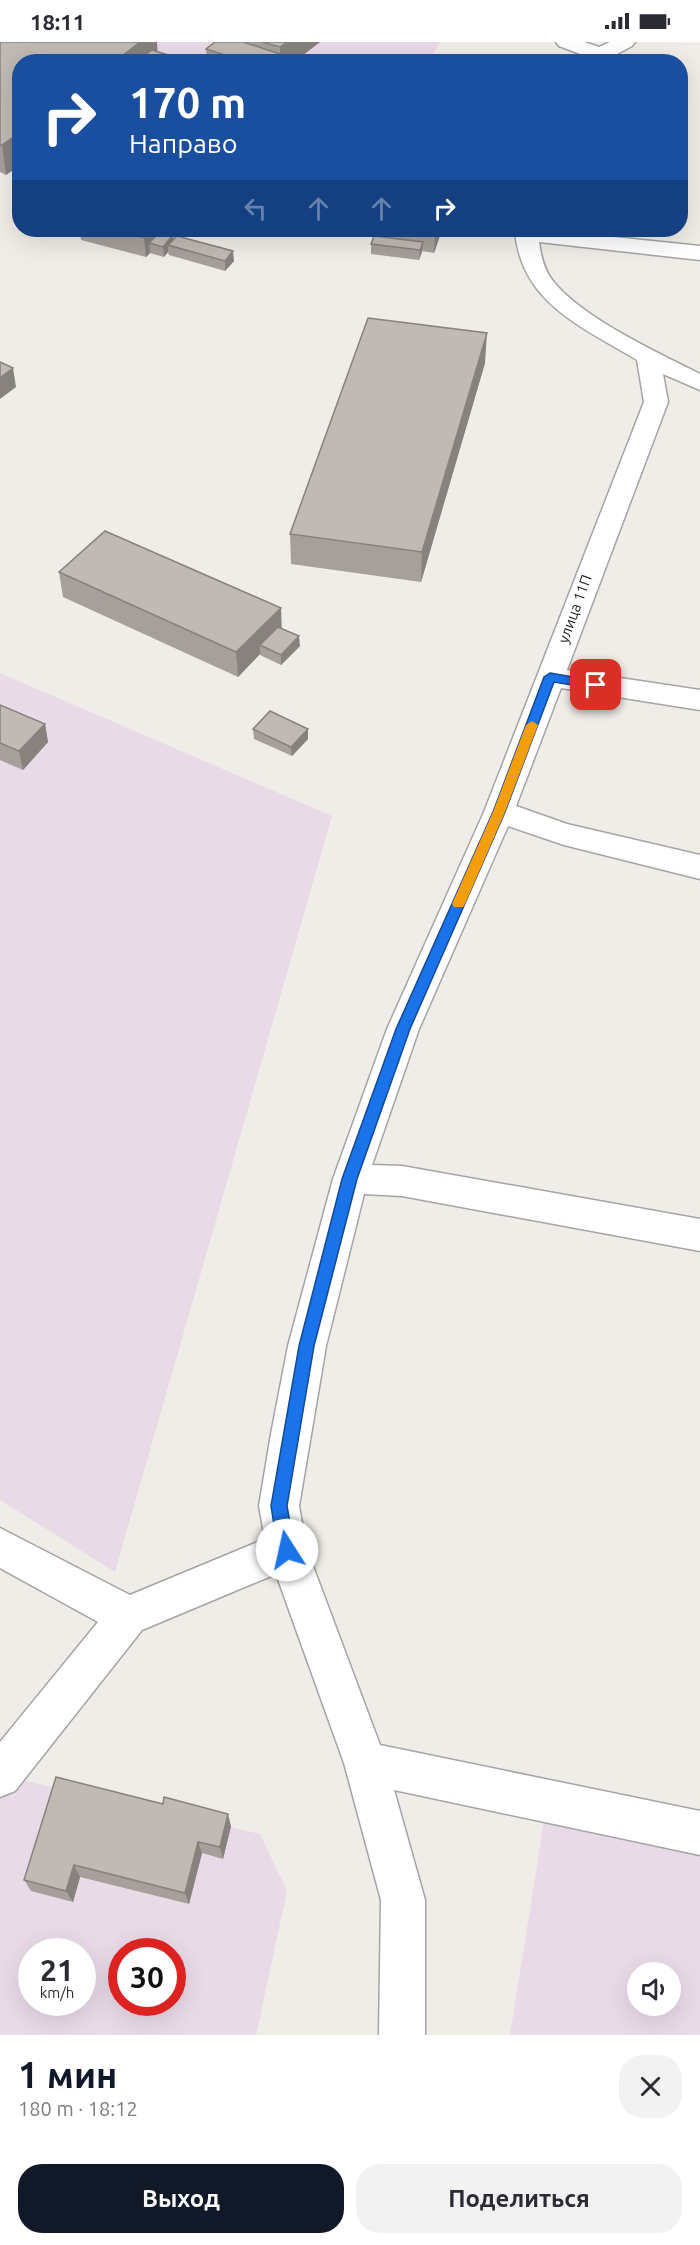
<!DOCTYPE html>
<html lang="ru">
<head>
<meta charset="utf-8">
<style>
	body { margin:0; font-family:Ubuntu,sans-serif; background:#f2f2f3; color:#2b2b33; height:100vh; display:flex; flex-direction:column; font-size:22px; white-space:nowrap }
	* { box-sizing:border-box; margin:0 }
	p { font-size:20px; color:#7c7c81 }
	.icon { flex:none; width:33px; height:33px; fill:none; stroke:currentColor; stroke-width:2; stroke-linecap:round; stroke-linejoin:round }
	.map { position:relative; height:1993px; overflow:hidden }
	.sheet { display:flex; flex-direction:column; background:#fff; flex:1 }
	.sheet>* { flex:none }
	.top-card { position:absolute; left:12px; top:12px; width:676px; height:183px; border-radius:24px; box-shadow:0 6px 24px #0002; background:#1a4fa0; color:#fff; overflow:hidden }
	.tools { position:absolute; left:627px; top:1920px; display:grid; gap:12px }
	.tools a { display:grid; place-items:center; width:54px; height:54px; border-radius:50%; background:#fff; box-shadow:0 6px 24px #0002; font-size:30px }
	.speed { position:absolute; left:18px; top:1896px; display:flex; gap:12px; font-size:30px; font-weight:700; text-align:center }
	.speed>* { display:grid; place-content:center; width:78px; height:78px; border-radius:50%; background:#fff; box-shadow:0 6px 24px #0002; line-height:1 }
	.speed small { font-size:15px; font-weight:400 }
	.speed .limit { border:9px solid #d22; background:#fff; color:#111 }
	.pin { position:absolute; display:grid; place-items:center; width:51px; height:51px; color:#fff; margin:-26px; border-radius:12px; box-shadow:0 3px 9px #0006 }
	.me { position:absolute; width:66px; margin:-33px; rotate:350deg; stroke-linejoin:round; filter:drop-shadow(0 0 4px #0008) }
	.turn { display:flex; align-items:center; gap:21px; height:126px; padding:0 18px; font-size:27px }
	.turn .icon { width:78px; height:78px; stroke-width:2.5 }
	.turn b { display:block; font-size:42px; line-height:51px }
	.lanes { display:flex; align-items:center; height:57px; padding:0 18px; background:#0003; justify-content:center; gap:30px; direction:ltr }
	.lanes .off { opacity:.35 }
	.round { display:grid; place-items:center; flex:none; width:63px; height:63px; border-radius:24px; background:#f2f2f3 }
	.head { display:flex; align-items:center; justify-content:space-between; height:102px; padding:0 18px }
	h1 { font-size:36px; font-weight:600; line-height:45px; color:#111827 }
	.primary-button { display:flex; gap:12px; margin-top:auto; padding:12px 18px }
	.primary-button a { flex:1; height:69px; border-radius:24px; background:#111827; color:#fff; font-size:24px; font-weight:600; line-height:69px; text-align:center }
	.primary-button a+a { background:#f2f2f3; color:#2b2b33 }
	.status { display:flex; justify-content:space-between; align-items:center; height:42px; padding:0 30px; background:#fff; direction:ltr }
	.status svg { height:16px; fill:currentColor }
	.map>svg:first-child { display:block }
	.industrial { fill:#e9dae7; fill-rule:evenodd }
	.lines { fill:none; stroke-linecap:round; stroke-linejoin:round }
	.minor-casing { stroke:#a4a4a4; stroke-width:3 }
	.minor { fill:#fff; fill-rule:evenodd }
	.wall { fill:#a69f9b }
	.shaded-wall { fill:#87827e }
	.building { fill:#c1b9b4; stroke:#87827e; stroke-width:1.5 }
	.route { fill:#1a73e8; stroke:#114b97; stroke-width:1.5 }
	.slow { fill:#f59e0b }
	.labels { text-anchor:middle; stroke-width:4.5; stroke-linejoin:round; paint-order:stroke }
	.street-label { font-size:15px; fill:#202020; stroke:#fff }
</style>
</head>
<body>
<div class="status"><b>18:11</b><svg viewBox="0 0 49 12"><path d="M0 12V9h3v3zM5 12V6h3v6zM10 12V3h3v9zM15 12V0h3v12zM26 1h20v11H26zM47 4h2v5h-2z"/></svg></div>
<div class="map">
<svg width="700" height="1993" viewBox="0 0 700 1993">
	<rect width="100%" height="100%" fill="#f0ede8"/>
	<path class="industrial" d="M115,0h325l-11,20 -248,-1z
		M0,631l332,143 -217,756 -115,-72z
		M0,1733l260,59 27,57 -31,144h-256zM32,1910h50v50h-50zM122,1910h50v50h-50z
		M545,1773l155,36v184h-190zM638,1930h32v34h-32z"/>
	<g class="lines">
		<g class="minor-casing">
			<path id="minor" d="M556,0h28l15,5 11,-5h25l-3,4 -30,16h-27l8,-7 -24,-9z
				M515,188h31l154,16v14l-161,-18c2,14 5,28 14,39 29,37 104,71 147,93v16l-37,-16 5,28 -101,268 133,20v20l-139,-22 -45,118 51,18 133,31v24l-136,-34 -56,-19 -89,203 -47,136 30,1 298,53v32l-298,-55 -38,-2 -38,152 -27,160 8,44 73,195 320,66v44l-306,-65 31,110v135h-46l2,-135 -37,-137 -68,-189 -134,56 -127,161 -15,6v-55l98,-120 -98,-54v-40l130,67 135,-56 -6,-33 12,-72 17,-88 45,-167 54,-150 97,-217 160,-410 -7,-42c-55,-33 -117,-58 -122,-130z"/>
		</g>
		<use href="#minor" class="minor"/>
	</g>
	<path class="wall" d="M0,0l20,20v103l-14,10 -6,-3z
		M215,0h105l-26,20h-87l-1,-13z
		M80,188h77l1,4 15,1 1,4 60,22 -9,10 -56,-16 -1,-3 -4,5 -14,-4 -4,4 -65,-17z
		M380,188h62l-8,23 -12,-2 -3,9 -48,-6v-10l9,-8z
		M485,321l-64,219 -130,-18 -1,-30z
		M59,530l222,36v20l19,18 -19,19 -21,-10v-1l-22,23 -175,-80z
		M0,663l45,19 3,18 -25,28 -23,-10z
		M253,687l55,10 -16,17 -38,-17z
		M56,1735l175,49 -8,33 -21,-6 -13,51 -109,-27 -7,25 -42,-11 -7,-11z"/>
	<path class="shaded-wall" d="M140,0h17l1,17 -3,3h-41z
		M287,0h33l-26,20h-24l10,-8v-7z
		M20,90v33l-14,10 -4,-30z
		M152,188h5l1,13h-9l1,10 -4,4 -2,-19z
		M435,188h7l-8,23z
		M173,193l1,10h-6v7l-4,5 -1,-10z
		M423,200l-1,10 -3,8 1,-10z
		M233,209l1,10 -9,10v-10z
		M487,291l-2,30 -64,219 1,-30z
		M13,326l3,19 -16,12v-21z
		M281,566l1,25 -22,12v9l-22,23 -2,-25z
		M299,594l1,10 -19,19v-10z
		M45,682l3,18 -25,28 -4,-19z
		M308,687v10l-16,17 -1,-9z
		M228,1772l3,12 -8,33 -3,-12z
		M198,1800l4,11 -13,51 -4,-11z
		M74,1823l6,12 -7,25 -7,-11z"/>
	<path class="building" d="M0,0h140l-26,20h-94v70l-18,13h-2z
		M215,0h28l37,12 -10,8h-23l-41,-13z
		M262,0h25l-7,5z
		M152,8l39,12h-55z
		M112,188h40l-8,8z
		M160,190l13,3 -10,12 -14,-4z
		M177,194l56,15 -8,10 -57,-16z
		M374,194l49,6 -3,8 -49,-6z
		M368,276l119,15 -65,219 -132,-18z
		M0,320l13,6 -13,10z
		M105,489l176,77 -45,44 -177,-80z
		M278,585l21,9 -18,19 -21,-10z
		M0,663l45,19 -26,27 -19,-8z
		M270,669l38,18 -17,18 -38,-18z
		M56,1735l107,27 1,-7 64,17 -8,33 -22,-5 -13,51 -111,-28 -8,26 -42,-11z"/>
	<path class="route" d="M550,631l46,8 6,4 -6,4 -42,-7 -49,130 -95,217 -53,150 -43,167 -27,160 8,44 -3,5 -5,3 -6,-3 -3,-5 -7,-44 28,-160 43,-167 54,-150 97,-217 51,-135z"/>
	<path class="slow" d="M532,679l6,4 -33,87 -40,92 -2,3h-9l-2,-3 41,-92 33,-87z"/>
	<g class="labels">
		<g class="street-label">
			<text transform="translate(575 567) rotate(-70)" y="5">улица 11П</text>
		</g>
	</g>
</svg>
<div class="tools">
<a><svg class="icon" aria-label="sound" viewBox="0 0 24 24"><path d="M4 9h4l5-4v14l-5-4H4zM17 9q2 3 0 6"/></svg></a>
</div>
<div class="speed"><div>21<small>km/h</small></div><div class="limit">30</div></div>
<div class="pin" style="left:596px;top:643px;background:#d93025"><svg class="icon" aria-label="arrive" viewBox="0 0 24 24"><path d="M6 21V4h12l-3 4 3 4H6"/></svg></div>
<svg class="me" style="left:287px;top:1508px" viewBox="-20 -20 40 40"><circle r="19" fill="#fff"/><path d="M0-13L10 11 0 6-10 11z" fill="#1a73e8"/></svg>
<div class="top-card">
<div class="turn"><svg class="icon" aria-label="right" viewBox="0 0 24 24"><path d="M7 20v-9h11M14 6l5 5-5 5"/></svg><div><b>170 m</b>Направо</div></div>
<div class="lanes"><svg class="icon off" aria-label="left" viewBox="0 0 24 24"><path d="M17 20v-9H6M10 6l-5 5 5 5"/></svg><svg class="icon off" aria-label="ahead" viewBox="0 0 24 24"><path d="M12 20V5M6 11l6-6 6 6"/></svg><svg class="icon off" aria-label="ahead" viewBox="0 0 24 24"><path d="M12 20V5M6 11l6-6 6 6"/></svg><svg class="icon" aria-label="right" viewBox="0 0 24 24"><path d="M7 20v-9h11M14 6l5 5-5 5"/></svg></div>
</div>
</div>
<section class="sheet">
<div class="head"><div><h1>1 мин</h1><p>180 m · 18:12</p></div><a class="round"><svg class="icon" aria-label="close" viewBox="0 0 24 24"><path d="M6 6l12 12M18 6L6 18"/></svg></a></div>
<div class="primary-button"><a>Выход</a><a>Поделиться</a></div>
</section>
</body>
</html>
